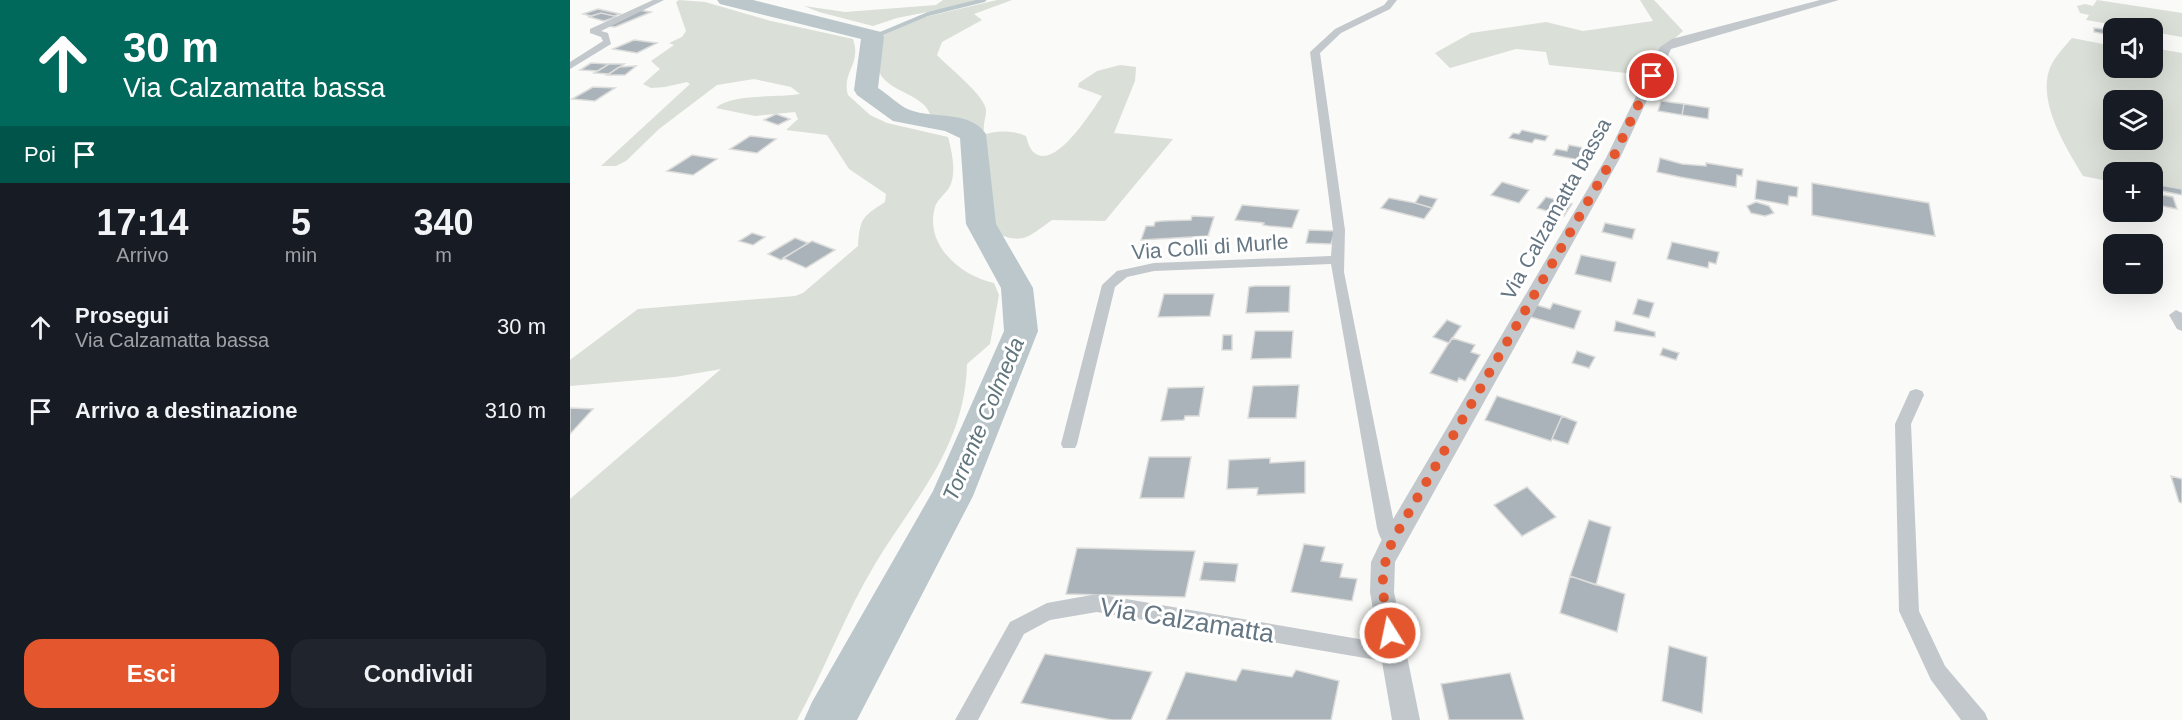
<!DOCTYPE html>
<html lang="it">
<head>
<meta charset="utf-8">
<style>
	body { margin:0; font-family:Helvetica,sans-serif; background:#20242c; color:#f1f3f6; height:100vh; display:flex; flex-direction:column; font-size:22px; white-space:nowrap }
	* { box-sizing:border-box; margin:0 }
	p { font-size:20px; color:#9ea1a6 }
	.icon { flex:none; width:33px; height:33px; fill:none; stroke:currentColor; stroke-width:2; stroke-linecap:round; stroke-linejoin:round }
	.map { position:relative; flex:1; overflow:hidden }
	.sheet { display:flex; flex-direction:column; background:#171b24; width:570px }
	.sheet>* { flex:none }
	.guide { background:#00695c; color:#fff; overflow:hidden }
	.buttons { position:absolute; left:1533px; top:18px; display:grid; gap:12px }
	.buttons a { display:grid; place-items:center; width:60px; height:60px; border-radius:12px; background:#171b24; box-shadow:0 6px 24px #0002; font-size:30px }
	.pin { position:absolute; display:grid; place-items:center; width:51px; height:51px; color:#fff; margin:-26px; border:3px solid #fff; border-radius:50%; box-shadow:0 2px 6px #0007 }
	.me { position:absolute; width:66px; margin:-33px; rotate:350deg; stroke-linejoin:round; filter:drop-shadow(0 0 4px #0008) }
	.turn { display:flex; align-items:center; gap:21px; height:126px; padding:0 24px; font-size:27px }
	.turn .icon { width:78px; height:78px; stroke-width:2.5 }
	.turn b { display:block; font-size:42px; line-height:51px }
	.then { display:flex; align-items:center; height:57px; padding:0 24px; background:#0003; gap:12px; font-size:22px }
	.eta { display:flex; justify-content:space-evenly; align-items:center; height:102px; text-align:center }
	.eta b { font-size:36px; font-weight:700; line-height:42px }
	.button { display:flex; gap:12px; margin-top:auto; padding:12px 24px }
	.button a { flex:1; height:69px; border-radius:18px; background:#e4572e; color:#fff; font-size:24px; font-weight:700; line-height:69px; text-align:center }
	.button a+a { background:#20242c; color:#f1f3f6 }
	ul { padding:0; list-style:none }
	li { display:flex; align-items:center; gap:18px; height:84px; padding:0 24px }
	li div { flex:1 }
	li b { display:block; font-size:22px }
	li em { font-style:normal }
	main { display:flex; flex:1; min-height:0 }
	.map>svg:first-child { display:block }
	.green { fill:#dadfd7; fill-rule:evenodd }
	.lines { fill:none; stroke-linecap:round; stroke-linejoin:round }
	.stream { stroke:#bbc7cb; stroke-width:4 }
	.river { fill:#bbc7cb; fill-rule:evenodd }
	.building { fill:#aab3b9; stroke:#dcdcda; stroke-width:1.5 }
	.minor { fill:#c3c8cc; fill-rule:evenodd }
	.tertiary { fill:#c3c8cc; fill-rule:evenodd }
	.route { stroke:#e4572e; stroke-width:10; stroke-dasharray:0 18 }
	.labels { text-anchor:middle; stroke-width:6; stroke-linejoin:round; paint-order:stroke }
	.street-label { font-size:21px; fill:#657683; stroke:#fff }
	.water-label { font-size:22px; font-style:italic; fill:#60757c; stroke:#fff }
	.near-street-label { font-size:26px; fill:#657683; stroke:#fff }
</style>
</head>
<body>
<main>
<section class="sheet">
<div class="guide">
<div class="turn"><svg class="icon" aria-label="ahead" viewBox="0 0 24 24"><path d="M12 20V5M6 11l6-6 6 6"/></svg><div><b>30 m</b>Via Calzamatta bassa</div></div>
<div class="then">Poi<svg class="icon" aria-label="arrive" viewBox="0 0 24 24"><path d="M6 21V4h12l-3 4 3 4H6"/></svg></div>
</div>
<div class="eta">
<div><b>17:14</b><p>Arrivo</p></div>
<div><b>5</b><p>min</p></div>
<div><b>340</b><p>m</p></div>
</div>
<ul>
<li><svg class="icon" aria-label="ahead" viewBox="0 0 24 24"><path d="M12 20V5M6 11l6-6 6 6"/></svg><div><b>Prosegui</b><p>Via Calzamatta bassa</p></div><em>30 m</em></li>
<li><svg class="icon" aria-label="arrive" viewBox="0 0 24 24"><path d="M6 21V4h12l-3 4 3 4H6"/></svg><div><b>Arrivo a destinazione</b></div><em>310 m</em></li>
</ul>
<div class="button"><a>Esci</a><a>Condividi</a></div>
</section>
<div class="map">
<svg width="1612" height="720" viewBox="0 0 1612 720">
	<rect width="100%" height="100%" fill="#fafaf8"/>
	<path class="green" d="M109,0l26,2 66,19 82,18c9,26 -12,33 -5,56l22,20 17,8 61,14c4,15 9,37 1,51 -4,6 -12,12 -14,19 -11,38 26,69 59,76l5,12 -9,49 -23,20c-2,83 -52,134 -92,200 -30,50 -50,105 -78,156h-227v-221l151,-130 -46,8 -105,9v-26l68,-51 157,-13 8,-3 55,-47c2,-28 4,-29 27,-44l1,-8 -37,-25 -22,-34 -41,-5 12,-11 -3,-7 -40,4 -39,-8c16,-15 63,-10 84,-14l-9,-7 -37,-8 -37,6 -58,44 -33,32 -10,5h-15l89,-82 -3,-2 -22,5 -14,1 -8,-4 17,-15 -9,-8 23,-16 -5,-2 13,-6 4,-6 -10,-29z
		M373,0h45l-91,18 -24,8 -54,-14 -15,-6 41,6 91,-7z
		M427,0h15l-38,14 8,6 -40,22 -5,13c10,11 50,42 49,56 0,7 -3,12 -2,19l-15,6 -8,-5 -29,-7c-1,-29 -34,-28 -50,-47 -3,-5 -5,-12 -8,-18l-9,-1 3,-19 53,-21z
		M1070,0h14l29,31 -47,43 -87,-9 -3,-13 -30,-3 -66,19 -15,-15 36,-20 75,-11 37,9 70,-10z
		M1527,0l85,13v24l-29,-5 -1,-4h-19l-47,-8 3,-5 -9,-2 -3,-7 8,-2 8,2z
		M1502,38l41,8 1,22h38l1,-20 29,5v136l-26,-5 1,6 -4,-1 -1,-17h-38l-1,10 -30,-6c-18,-30 -51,-81 -29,-116 5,-8 12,-15 18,-22zM1544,100h38v40h-38z
		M550,65l16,2 -1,14 -21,52 59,6 -68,82 -53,-1c-27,19 -28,25 -62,11l-9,7 -5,-29v-27l-13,-22 -1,-13c17,-15 43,-20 64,-11 2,7 4,16 12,19 21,9 54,-44 64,-59l-24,-9 1,-4 18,-12z"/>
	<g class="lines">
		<path class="stream" d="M303,37l55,-23 56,-14"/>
		<path class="river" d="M147,0h36l128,32 3,5 -6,51c10,6 21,18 32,22 24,9 60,0 76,24l10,90 37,64 5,43 -65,165 -116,224h-53l8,-18 121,-211 71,-160 -3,-43 -35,-64 -6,-86 -15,-7 -52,-10 -36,-26 -3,-5 7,-51 -141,-35z"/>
	</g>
	<path class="building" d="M28,9l22,5 -6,2 -13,-3 -10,3 -8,-2z
		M69,10l12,2 -36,15 -9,-1z
		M31,13l13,3 2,1 -12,4 -15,-4z
		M1524,28l20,2v6l-20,-4z
		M64,40l23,3 -20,10 -24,-4z
		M21,63l18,1 -11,7 -18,-1z
		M39,64h15l-15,10 -15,-1z
		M66,66l-11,9h-18l12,-8z
		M23,87l22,1 -20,13 -23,-2z
		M1091,101l23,3 -2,11 -24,-4z
		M1114,104l25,4 -1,11 -26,-4z
		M206,114l14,5 -12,6 -14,-5z
		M952,130l26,6 -3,5 -10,-2 -3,4 -23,-5 4,-5 6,1z
		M180,136l26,3 -19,14 -27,-4z
		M999,145l26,5 -5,12 -37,-7 3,-6 11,2z
		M122,155l25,4 -24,16 -26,-4z
		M1090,158l22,6 24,2v-3l37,6 -1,7 -5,-1 -1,12 -56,-10 -23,-5z
		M1187,180l41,7 -1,10 -8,-1 -1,9 -33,-6z
		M932,182l27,8 -10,13 -28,-8z
		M1242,183l117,20 6,33 -123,-21z
		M1585,184l27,5v6l-25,-5z
		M1582,193l21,4 4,12 -25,-5z
		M850,195l17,4 -5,9 -17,-5z
		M976,197l26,7 -8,12 -27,-8z
		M819,198l26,5 17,5 -8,11 -43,-11z
		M1186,202l13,4 5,7 -9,3 -14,-3 -4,-7z
		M672,205l57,5 -7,18 -23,-2 -6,-1 1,-2 -29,-3z
		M622,216l22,1 -6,19 -67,4 5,-14h8l1,-4 7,-1 29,-1z
		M1035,223l30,6 -3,10 -30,-7z
		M739,230l26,1 -4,13 -25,-1z
		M182,233l13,4 -12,8 -14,-4z
		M225,238l13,5 -27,17 -13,-6z
		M242,241l23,9 -29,18 -23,-10z
		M1102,242l47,10 -3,12 -7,-2 -1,6 -41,-9z
		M1011,255l35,7 -5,20 -36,-8z
		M685,286h35l-1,26 -43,1 3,-26z
		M594,294h50l-4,22 -52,1z
		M1068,299l16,4 -5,15 -16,-4z
		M983,303l28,8 -7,18 -47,-13 6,-12 17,5z
		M877,320l14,6 -12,17 -16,-6z
		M1046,321l39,11v5l-41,-6z
		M685,331h38l-2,27 -40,1z
		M653,335h9v15h-10z
		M882,338l23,7 -4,7 9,3 -15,26 -6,-3 -2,4 -27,-9z
		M1093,348l16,5 -3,7 -16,-5z
		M1007,351l18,6 -6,11 -17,-5z
		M729,385l-3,33h-48l5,-32z
		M634,387l-5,29h-14l-1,4 -23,1 7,-33z
		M927,396l65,20 -11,25 -66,-21z
		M0,408l23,1 -23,25z
		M992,416l15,6 -9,22 -16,-5z
		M579,457h42l-7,41h-44z
		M700,458v5l35,-2v32l-48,2 1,-7 -31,1 2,-29z
		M1601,476l11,3v24l-3,-1z
		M957,487l29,30 -34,19 -28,-31z
		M1019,520l22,7 -15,58 -26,-9z
		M734,544l21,3 -4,14 22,3 -3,13 17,2 -5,22 -61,-9z
		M507,548l118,3 -10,46 -119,-3z
		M634,562l34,2 -3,18 -35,-2z
		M1000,576l55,18 -8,38 -57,-19z
		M1099,646l38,11 -5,56 -40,-12z
		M475,654l107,18 -21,48h-19l-91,-17z
		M672,669l50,8 4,-7 43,11 -8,39h-165l20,-48 50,9z
		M940,673l14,47h-75l-8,-36z"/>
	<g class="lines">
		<path class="minor" d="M83,0h11l-63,31 7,2 3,11 -41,25v-7l33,-21 -2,-4 -11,-4v-4z
			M818,0h9l-7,9 -49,24 -21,20 25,177 -1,42 51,256 7,12 -3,5c-13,5 -19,-5 -22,-17l-46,-264 -177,7 -27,6 -12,10 -38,157 -2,4h-12l-2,-4 41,-159 15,-14 37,-8 177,-7 2,-26 -23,-178 25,-23 49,-24z
			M1606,310l6,3v18l-5,-2 -8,-14z
			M1346,389l6,2 2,4 -13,29 8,187 26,55 40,47 3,7h-27l-30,-40 -32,-69 -4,-187 15,-33z
			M527,594l297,51 7,2 3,7 -3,7 -7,2 -297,-51 -47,8 -26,14 -46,86h-23l55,-98 37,-19z"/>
		<path class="tertiary" d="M1250,0h19l-168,49 -51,109 -225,404 -1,30 26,128h-28l-22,-128 1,-30 14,-29 221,-375 54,-111 12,-8z"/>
	</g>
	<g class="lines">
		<path class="route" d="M820,633c-7,-38 -13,-56 3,-93l220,-382 39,-82"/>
	</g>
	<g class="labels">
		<g class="street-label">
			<text transform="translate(986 209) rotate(-61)" y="7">Via Calzamatta bassa</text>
			<text transform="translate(640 247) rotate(-4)" y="7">Via Colli di Murle</text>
		</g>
		<g class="water-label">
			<text transform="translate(413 419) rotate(-67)" y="8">Torrente Colmeda</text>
		</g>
		<g class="near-street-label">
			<text transform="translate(617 620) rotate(9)" y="9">Via Calzamatta</text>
		</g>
	</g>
</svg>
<div class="buttons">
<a><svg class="icon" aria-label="sound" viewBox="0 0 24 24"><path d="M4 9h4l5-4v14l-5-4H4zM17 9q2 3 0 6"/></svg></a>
<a><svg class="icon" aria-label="layers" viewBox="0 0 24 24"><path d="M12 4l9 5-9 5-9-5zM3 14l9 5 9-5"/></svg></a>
<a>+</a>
<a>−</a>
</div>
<div class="pin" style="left:1082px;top:76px;background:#d93025"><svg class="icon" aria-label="arrive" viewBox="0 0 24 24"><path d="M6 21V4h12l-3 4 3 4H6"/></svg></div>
<svg class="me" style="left:820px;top:633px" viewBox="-20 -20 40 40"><circle r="17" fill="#e4572e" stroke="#fff" stroke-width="3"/><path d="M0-11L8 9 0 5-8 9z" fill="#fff"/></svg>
</div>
</main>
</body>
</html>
